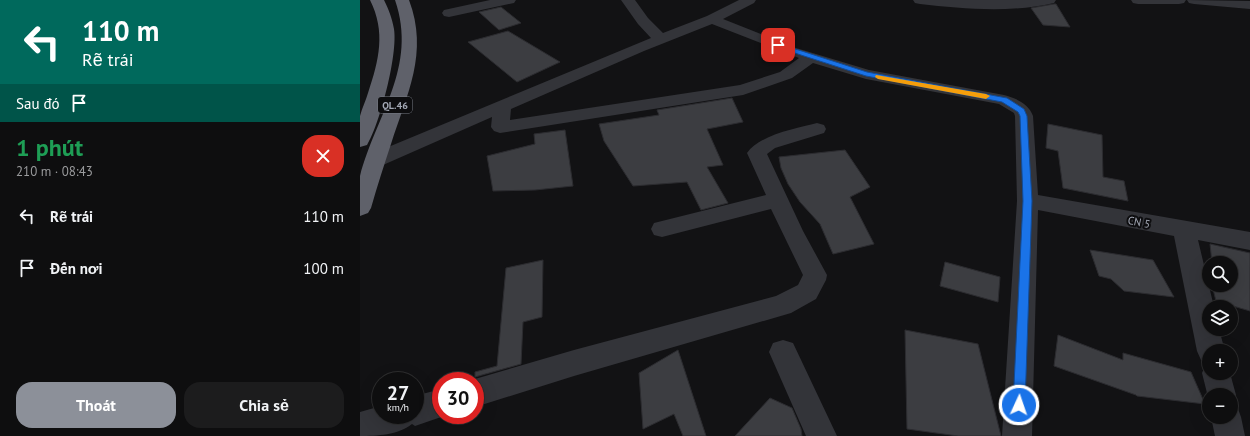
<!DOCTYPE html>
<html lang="vi">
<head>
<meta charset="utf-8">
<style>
	body { margin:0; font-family:"PT Sans",sans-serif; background:#1c1c1d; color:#f1f3f6; height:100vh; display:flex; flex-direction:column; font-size:15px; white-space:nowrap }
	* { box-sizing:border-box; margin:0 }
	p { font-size:13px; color:#9b9c9e }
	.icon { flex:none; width:22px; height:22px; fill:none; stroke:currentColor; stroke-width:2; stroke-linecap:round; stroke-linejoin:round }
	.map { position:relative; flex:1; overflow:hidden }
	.panel { display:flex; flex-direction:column; background:#0e0e0f; width:360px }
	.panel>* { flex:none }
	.banner { background:#00695c; color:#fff; overflow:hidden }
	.buttons { position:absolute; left:842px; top:256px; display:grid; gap:8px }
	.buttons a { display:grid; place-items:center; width:36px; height:36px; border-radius:50%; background:#0e0e0f; box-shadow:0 4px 16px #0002,0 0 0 1px #2e2e2f; font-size:20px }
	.speed { position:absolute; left:12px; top:372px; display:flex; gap:8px; font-size:20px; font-weight:700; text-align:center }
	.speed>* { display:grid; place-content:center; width:52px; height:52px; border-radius:50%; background:#0e0e0f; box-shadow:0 4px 16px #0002,0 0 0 1px #2e2e2f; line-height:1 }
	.speed small { font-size:10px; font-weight:400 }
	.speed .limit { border:6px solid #d22; background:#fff; color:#111 }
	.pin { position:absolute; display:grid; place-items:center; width:34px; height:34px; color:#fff; margin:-17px; border-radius:8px; box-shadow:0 2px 6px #0006 }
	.me { position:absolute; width:44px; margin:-22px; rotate:3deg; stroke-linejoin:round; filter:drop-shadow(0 0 3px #0008) }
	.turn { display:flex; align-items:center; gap:14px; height:84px; padding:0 16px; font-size:18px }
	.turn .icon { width:52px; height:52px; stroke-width:2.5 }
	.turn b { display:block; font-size:28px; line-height:34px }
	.then { display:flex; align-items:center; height:38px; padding:0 16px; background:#0003; gap:8px; font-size:15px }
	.round { display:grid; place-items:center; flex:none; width:42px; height:42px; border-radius:16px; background:#1c1c1d }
	.overview { display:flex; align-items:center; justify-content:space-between; height:68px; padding:0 16px }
	h1 { font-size:24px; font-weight:700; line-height:30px; color:#1e9e55 }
	.primary-button { display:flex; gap:8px; margin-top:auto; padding:8px 16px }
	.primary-button a { flex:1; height:46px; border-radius:16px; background:#8c9099; color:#fff; font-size:16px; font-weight:700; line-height:46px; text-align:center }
	.primary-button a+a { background:#1c1c1d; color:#f1f3f6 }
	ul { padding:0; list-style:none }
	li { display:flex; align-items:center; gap:12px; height:52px; padding:0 16px }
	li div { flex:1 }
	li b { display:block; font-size:15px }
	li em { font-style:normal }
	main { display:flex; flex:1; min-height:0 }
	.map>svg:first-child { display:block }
	.building { fill:#3c3d41; stroke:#2c2c30 }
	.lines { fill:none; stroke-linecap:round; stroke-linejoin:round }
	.minor { fill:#333439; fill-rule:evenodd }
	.highway { fill:#5f616a; fill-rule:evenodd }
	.route { fill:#1a73e8; stroke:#114b97 }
	.slow { fill:#f59e0b }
	.labels { text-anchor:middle; stroke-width:4; stroke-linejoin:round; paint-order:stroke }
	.shield { fill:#0d0d0f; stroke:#767a83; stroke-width:1 }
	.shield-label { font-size:10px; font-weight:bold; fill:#a3a8b5 }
	.street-label { font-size:11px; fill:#a3a8b5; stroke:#0d0d0f }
</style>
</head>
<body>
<main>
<section class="panel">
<div class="banner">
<div class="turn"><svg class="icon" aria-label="left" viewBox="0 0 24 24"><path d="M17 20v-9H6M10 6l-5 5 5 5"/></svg><div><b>110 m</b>Rẽ trái</div></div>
<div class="then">Sau đó<svg class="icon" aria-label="arrive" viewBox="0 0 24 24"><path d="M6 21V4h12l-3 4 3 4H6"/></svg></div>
</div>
<div class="overview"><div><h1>1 phút</h1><p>210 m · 08:43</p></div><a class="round" style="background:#d93025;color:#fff"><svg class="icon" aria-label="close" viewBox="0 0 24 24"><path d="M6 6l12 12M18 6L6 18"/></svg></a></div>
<ul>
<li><svg class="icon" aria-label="left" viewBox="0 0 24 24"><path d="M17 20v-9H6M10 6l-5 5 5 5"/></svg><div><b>Rẽ trái</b></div><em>110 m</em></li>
<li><svg class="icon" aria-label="arrive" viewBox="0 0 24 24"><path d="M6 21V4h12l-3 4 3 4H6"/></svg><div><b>Đến nơi</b></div><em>100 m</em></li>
</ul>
<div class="primary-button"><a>Thoát</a><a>Chia sẻ</a></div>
</section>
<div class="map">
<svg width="890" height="436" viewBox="0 0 890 436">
	<rect width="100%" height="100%" fill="#121214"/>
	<path class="building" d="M694,4h2l14,23 -27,-2 -12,-17z
		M141,7l20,16 -22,7 -20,-18z
		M148,31l52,31 -43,20 -49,-40z
		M372,98l11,24 -36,7 16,36 -16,2 21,36 -27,7 -14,-28 -54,4 -29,-45 -5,-17 60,-9 -2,-5z
		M688,124l54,11 1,42 21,4 4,20 -65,-13 -5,-37 -12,-3z
		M205,130l8,56 -38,4 -42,1 -6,-35 48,-12 -1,-10z
		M485,150l25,37 -20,10 24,47 -41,10 -13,-30 -20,-22 -12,-18 -7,-16 -2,-11z
		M850,244l40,9v58l-34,-10 -4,-16h19v-22h-19z
		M730,250l63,10 21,37 -50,-6 -13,-12 -12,-3z
		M183,260l-1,57 -19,5 -2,42 -46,13v-5l22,-6 9,-98z
		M585,262l55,15 -2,25 -58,-16z
		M545,330l73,14 23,92h-43l-51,-7z
		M698,335l65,25v-7l68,19 14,32 -68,-8 -1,-1 -82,-29z
		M318,350l28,86h-23l-9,-22 -31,15 -4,-56z
		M410,398l22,10 9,21 1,7h-67z"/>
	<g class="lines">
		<path class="minor" d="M130,0h26l-2,3 -65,14 -5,-1 -2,-3 2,-3z
			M261,0h14l13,18 15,15 44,-17 32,-16h17l-2,3 -31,16 73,29 73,22 135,25c12,3 25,9 29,21l5,79 212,37v18l-52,-10 16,67h-5v22h10l6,22h-16v22h21l6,22 -4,9 5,2 4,11 4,19h-30l-4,-19h20v-22h-22v6l-7,-28 4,-9 3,-1 -8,-3 -4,-9 -23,-115 -136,-26 -6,226h-30l15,-235 -2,-85 -1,-3 -15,-9 -133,-25 -53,-16 -21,15 -49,17 -243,38 -6,-2 -3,-4 1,-10 -109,48 -7,1 -7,-1 -3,-5 3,-5 282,-117 -13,-14zM352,24l87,34 -19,14 -40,13 -230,35 1,-11 133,-58z
			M553,0h143l-2,3c-43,10 -91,6 -134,1l-5,-1z
			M771,0h55l-2,3 -5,1h-41l-5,-1z
			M827,0l63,1v8l-56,-5 -5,-1z
			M457,123l7,2 2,4 -2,4 -49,15 -8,6 36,77 24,44 -1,5 -10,19 -25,14 -217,63 -99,31v-26h-5l5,-2 99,-29 202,-54 22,-11 5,-10 -32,-66 -109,28 -8,-2 -3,-6 3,-6 112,-28 -19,-42c12,-18 50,-25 70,-30z
			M423,340l10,3 44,93h-31l-37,-84 4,-9z
			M81,389v26h6l-32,11 -3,-2c-14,11 -35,12 -52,12v-24l21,-6v9h34v-19z"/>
		<path class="highway" d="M10,0h14c5,10 8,18 10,29 4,25 -14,95 -27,116l-7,2c0,-10 0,-21 0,-31 2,-8 6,-16 8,-23 11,-33 18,-61 2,-93z
			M35,0h14c20,53 -2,94 -18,144 -7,21 -14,43 -20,64l-3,5 -8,3c0,-13 0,-28 0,-40 16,-61 58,-109 35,-176z"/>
	</g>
	<path class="route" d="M416,44h4l87,28 140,26 17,11 3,7 5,85 -7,204 -2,4 -4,2 -5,-2 -1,-4 10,-204 -3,-85 -2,-4 -16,-10 -136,-26 -90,-29z"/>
	<path class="slow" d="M516,75l110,19 4,2 -4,3 -108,-20 -3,-2z"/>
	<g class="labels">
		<rect class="shield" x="18" y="97" width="34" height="16" rx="3"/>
		<g class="shield-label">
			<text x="35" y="109">QL.46</text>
		</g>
		<g class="street-label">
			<text transform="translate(779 222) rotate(11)" y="4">CN 5</text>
		</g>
	</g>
</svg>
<div class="buttons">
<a><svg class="icon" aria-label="search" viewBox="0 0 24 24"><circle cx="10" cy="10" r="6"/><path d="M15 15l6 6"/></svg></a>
<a><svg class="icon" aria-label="layers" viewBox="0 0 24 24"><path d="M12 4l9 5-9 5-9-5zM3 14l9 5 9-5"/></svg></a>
<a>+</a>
<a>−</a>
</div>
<div class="speed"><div>27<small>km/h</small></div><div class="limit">30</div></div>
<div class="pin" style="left:418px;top:45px;background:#d93025"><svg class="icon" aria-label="arrive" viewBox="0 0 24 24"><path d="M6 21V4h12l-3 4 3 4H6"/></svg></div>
<svg class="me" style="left:659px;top:405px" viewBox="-20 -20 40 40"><circle r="17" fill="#1a73e8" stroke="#fff" stroke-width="3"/><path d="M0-11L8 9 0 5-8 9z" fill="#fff"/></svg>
</div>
</main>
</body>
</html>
